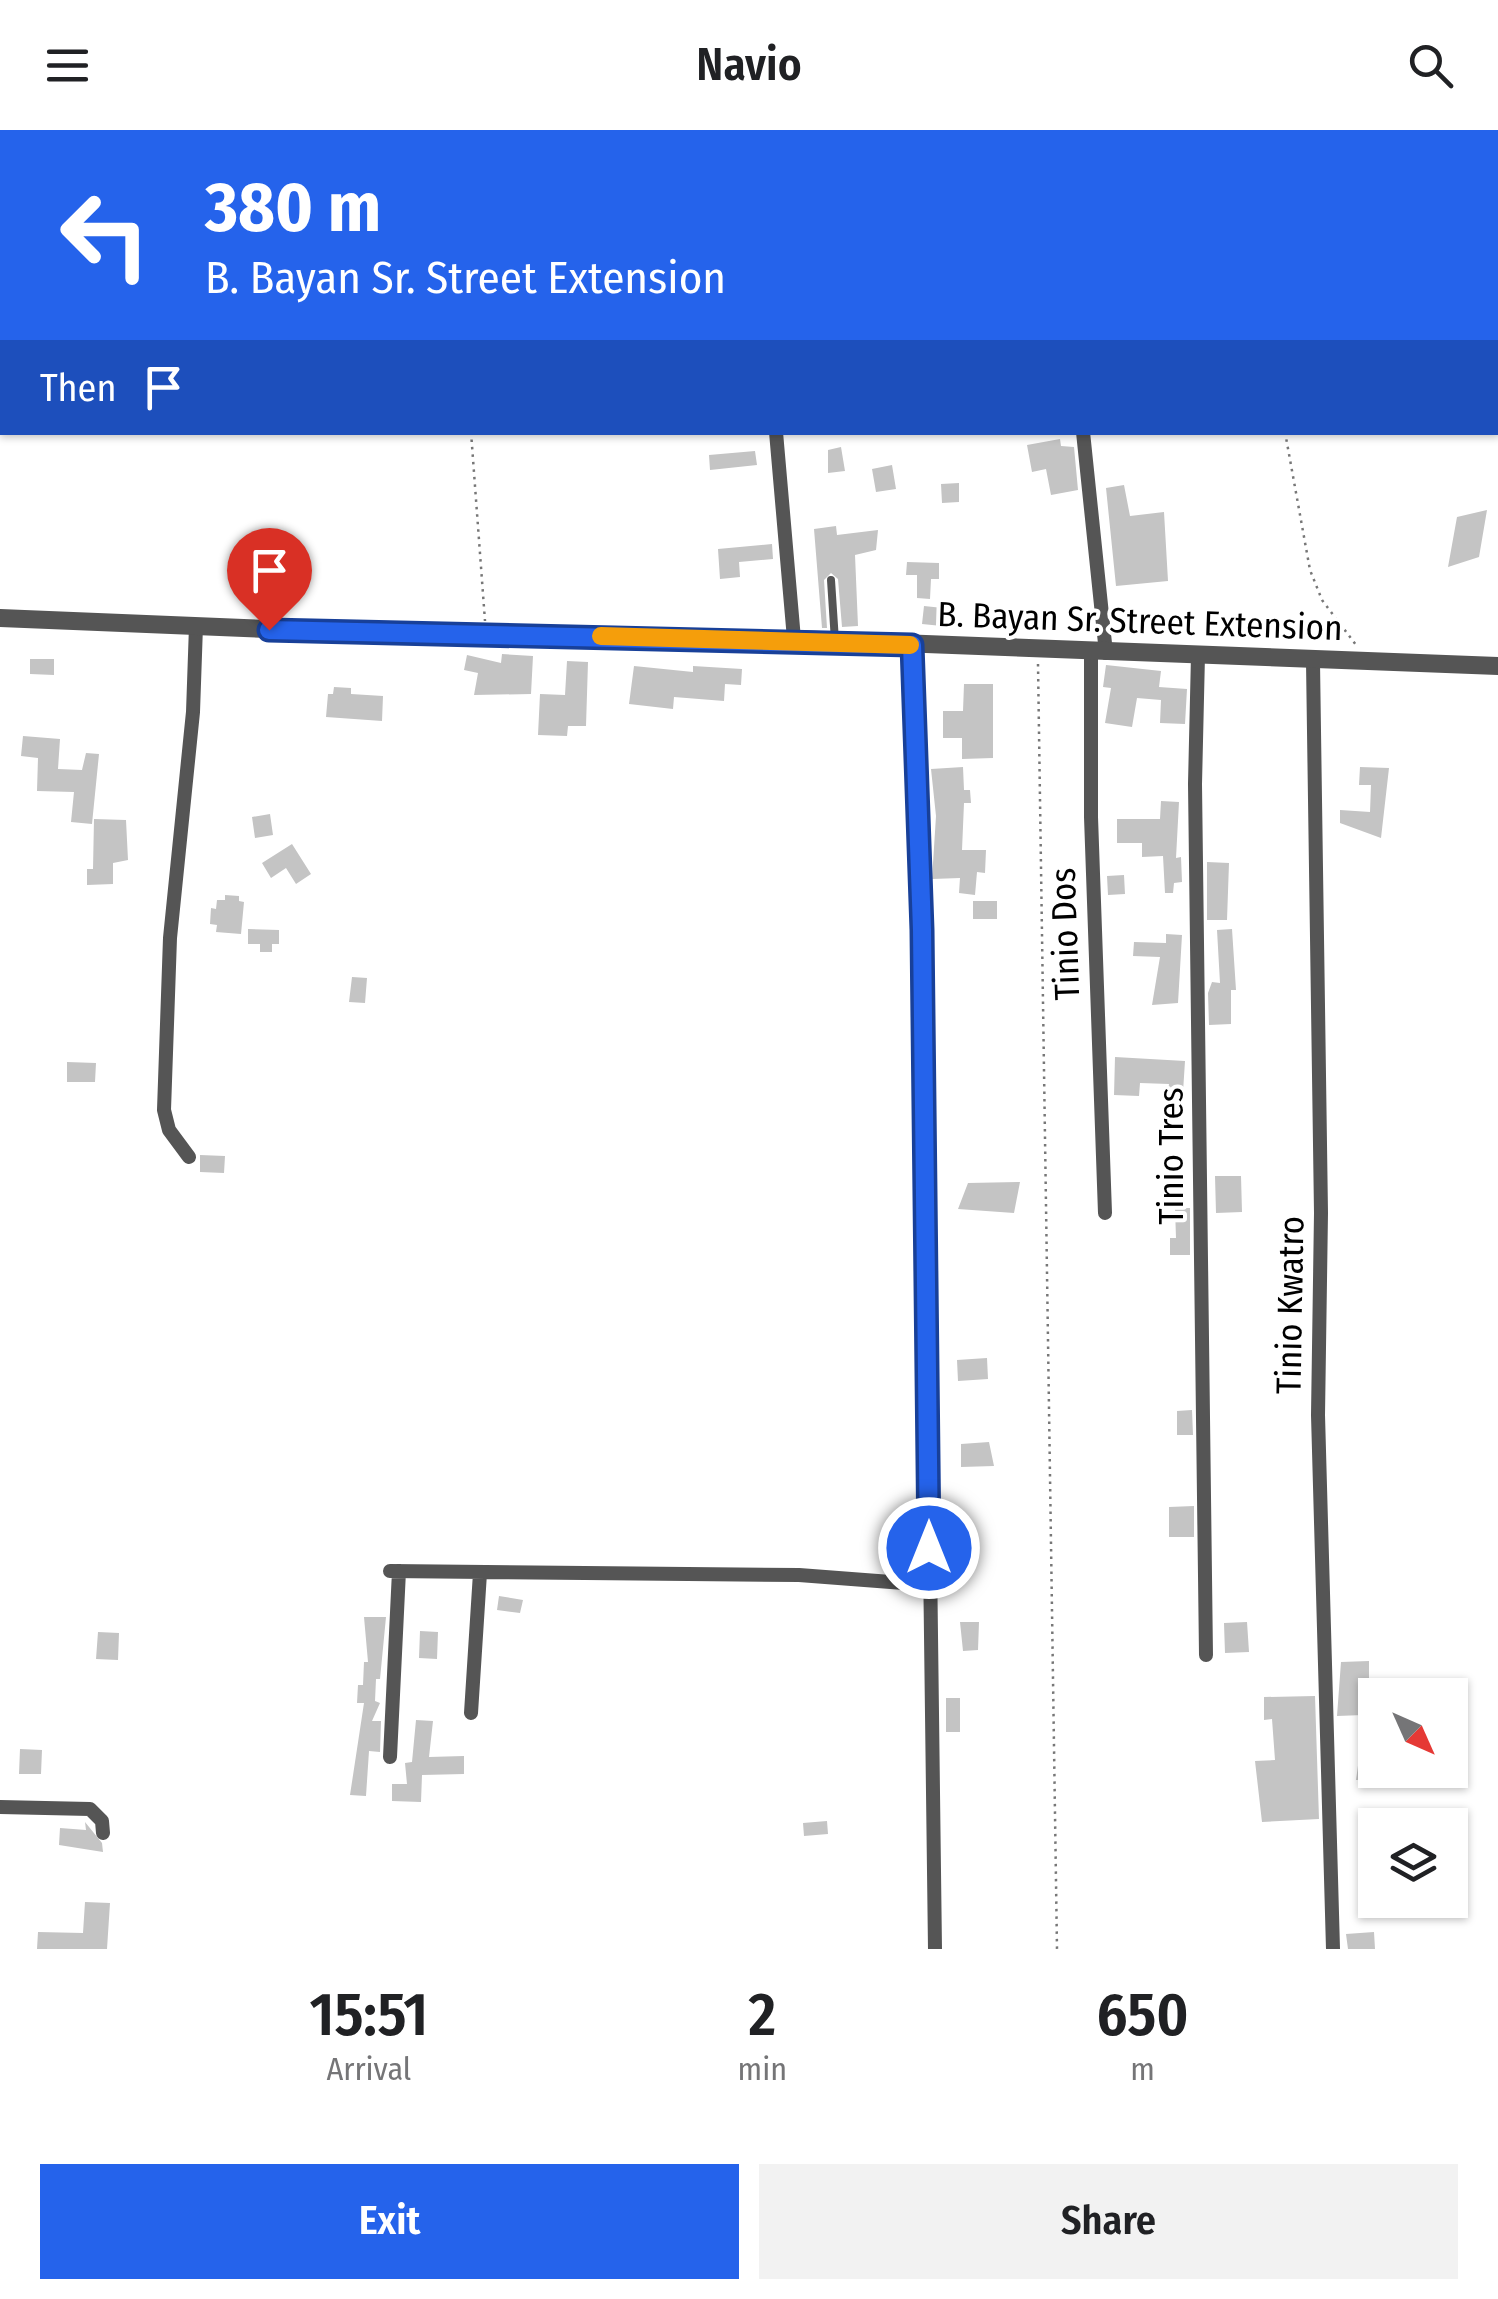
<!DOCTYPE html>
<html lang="en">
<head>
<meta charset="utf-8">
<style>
	body { margin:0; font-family:"Fira Sans Condensed",sans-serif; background:#f2f2f2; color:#202124; height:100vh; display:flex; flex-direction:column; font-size:38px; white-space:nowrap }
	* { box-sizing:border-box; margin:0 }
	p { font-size:32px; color:#757577 }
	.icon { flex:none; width:55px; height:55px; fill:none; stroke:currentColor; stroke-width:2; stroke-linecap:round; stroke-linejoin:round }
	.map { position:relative; height:1819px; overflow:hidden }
	.panel { display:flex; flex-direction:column; background:#fff; flex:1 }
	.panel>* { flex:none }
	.banner { position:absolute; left:0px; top:0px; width:1500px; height:305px; box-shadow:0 2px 8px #0004; background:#2563eb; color:#fff; overflow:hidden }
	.needle { width:65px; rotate:135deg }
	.buttons { position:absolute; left:1358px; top:1548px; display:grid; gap:20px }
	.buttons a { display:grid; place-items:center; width:110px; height:110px; border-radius:0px; background:#fff; box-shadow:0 2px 8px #0004; font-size:50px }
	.pin { position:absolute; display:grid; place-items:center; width:85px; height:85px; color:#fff; margin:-102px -42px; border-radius:50% 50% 50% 0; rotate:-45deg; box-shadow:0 0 10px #0007 }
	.pin .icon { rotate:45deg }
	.me { position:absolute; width:110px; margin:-55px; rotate:0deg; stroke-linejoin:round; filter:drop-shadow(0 0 8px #0008) }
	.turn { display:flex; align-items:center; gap:35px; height:210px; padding:0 40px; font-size:45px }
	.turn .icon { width:130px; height:130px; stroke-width:2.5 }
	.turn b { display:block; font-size:70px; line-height:85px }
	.then { display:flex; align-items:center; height:95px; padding:0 40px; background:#0003; gap:20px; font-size:38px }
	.eta { display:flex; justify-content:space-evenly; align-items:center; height:170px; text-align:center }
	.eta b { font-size:60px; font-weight:600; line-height:70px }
	.primary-button { display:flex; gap:20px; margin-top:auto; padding:20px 40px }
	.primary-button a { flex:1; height:115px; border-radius:0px; background:#2563eb; color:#fff; font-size:40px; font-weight:600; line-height:115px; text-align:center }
	.primary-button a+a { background:#f2f2f2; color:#202124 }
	header { display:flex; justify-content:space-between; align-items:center; height:130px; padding:0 40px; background:#fff; font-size:45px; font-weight:600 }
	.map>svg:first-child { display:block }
	.building { fill:#c4c4c4 }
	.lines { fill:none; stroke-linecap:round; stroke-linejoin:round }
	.path { stroke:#777; stroke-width:2.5; stroke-dasharray:2.5 5; stroke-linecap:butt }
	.service { stroke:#555; stroke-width:8 }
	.minor { stroke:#555; stroke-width:14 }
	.tertiary { stroke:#555; stroke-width:18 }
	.route-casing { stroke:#184099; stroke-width:25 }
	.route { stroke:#2563eb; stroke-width:18 }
	.slow { stroke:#f59e0b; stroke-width:18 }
	.labels { text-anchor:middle; stroke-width:8; stroke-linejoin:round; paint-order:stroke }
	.street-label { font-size:35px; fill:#000; stroke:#fff }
</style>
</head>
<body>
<header><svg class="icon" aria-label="menu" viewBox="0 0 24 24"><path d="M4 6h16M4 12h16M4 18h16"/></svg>Navio<svg class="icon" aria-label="search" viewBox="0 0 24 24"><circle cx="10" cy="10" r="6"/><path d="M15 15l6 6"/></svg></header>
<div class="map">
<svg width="1498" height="1819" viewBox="0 0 1498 1819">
	<rect width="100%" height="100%" fill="#fff"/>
	<path class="building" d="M1060,309l1,7 13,1 4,43 -27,5 -5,-26 -14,3 -5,-27z
		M841,317l4,24 -17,2v-23z
		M755,321l2,14 -47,5 -1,-15z
		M892,335l4,24 -20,3 -4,-23z
		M959,353v19l-17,1 -1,-19z
		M1124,355l6,31 34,-4 4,69 -52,5 -10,-98z
		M1487,380l-8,47 -31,10 9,-50z
		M836,396l1,9 41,-5 -2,20 -21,5 3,71 -16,1 -4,-48 -7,-6 -7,7 3,48h-5l-8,-99z
		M772,414l1,15 -34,3 1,15 -20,2 -2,-30z
		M907,432l32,1v16h-8l-1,20 -13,-1v-23h-11z
		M924,476l19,2 -1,18 -20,-2z
		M502,524l31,2 -2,38 -57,1 4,-22 -14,-3 3,-15 34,8z
		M30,529h24v16l-24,-1z
		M567,531l21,1 -2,64h-18l-1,10 -29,-1 2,-41 25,1z
		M1106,535l55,6 -2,16 28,2 -2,35 -25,-1 1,-23 -24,-2 -5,29 -27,-4 6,-35 -8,-1z
		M634,536l59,6v-6l49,3 -1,16 -16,-1 -1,17 -50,-4 -1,12 -44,-5z
		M964,554h29v74l-31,1v-21h-19v-27h20z
		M334,557l17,1v6l32,2 -1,25 -56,-4 2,-23h5z
		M23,606l37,3 -2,30 24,1 4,-17 13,1 -7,70 -21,-2 3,-30 -37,-1 1,-33 -17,-2z
		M963,637l1,23h6l1,13h-7l-2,47h24l-1,23 -8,-1 -2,23 -16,-2 1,-15 -28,1 4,-63 -5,-47z
		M1360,637l29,1 -8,70 -41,-15v-13l30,2 1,-27h-12z
		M1161,671l18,1 -3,56 5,-1 1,25 -8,1 -1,10h-8l-2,-37 -21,1v-14h-25v-24h43z
		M270,684l3,21 -18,3 -3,-21z
		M94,689l32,1 2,40 -15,3v21l-26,1v-16h6z
		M292,714l19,30 -15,10 -10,-16 -15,10 -9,-15z
		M1207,732l22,1 -2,57h-20z
		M1124,745l1,19 -17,1 -1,-19z
		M225,765l14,1v5l5,1 -3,32 -25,-2 1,-7 -7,-1 1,-16 5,1 1,-9h8z
		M973,771h24v18h-24z
		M248,799l31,1v14h-7v8h-12v-8h-12z
		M1232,799l4,61h-5v34l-22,1 -1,-32 4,-11 8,1 -3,-53z
		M1166,804l16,1 -4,68 -26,2 8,-48 -27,-1 1,-14 32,1z
		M352,847l15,1 -2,25 -16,-1z
		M1115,927l70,4 -2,31 -15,-1 1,-7 -29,-1 -1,13 -25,-1z
		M67,932l29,1 -1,19h-28z
		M200,1025l25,1 -1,17 -24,-1z
		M1215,1046h26l1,36 -26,1z
		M1020,1052l-6,31 -56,-4 10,-26z
		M1175,1078h15v47h-20v-17h6z
		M987,1228l1,21 -30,2 -1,-21z
		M1192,1280l1,25h-16v-24z
		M989,1312l5,24 -33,1v-23z
		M1194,1376v31h-25v-30z
		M499,1466l24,4 -3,13 -23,-3z
		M364,1487h22l-6,62h-4l-1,22 5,2 -8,18h9l-1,31 -11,-1 -3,45 -16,-1 14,-92h-7l1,-18h5l1,-23h4z
		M960,1492h19l-1,28 -15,1z
		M1247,1492l2,30 -24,1 -1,-30z
		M420,1501l18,1 -1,27 -18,-1z
		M98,1502l21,1 -1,27 -22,-1z
		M1369,1531v18h-8l2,36 -26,1 4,-54z
		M1315,1566l4,123 -57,3 -7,-61 20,-1 -3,-41 -8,1v-23z
		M946,1568h14v34h-14z
		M416,1590l17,1 -4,36 35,-1v18l-42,1 -1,27 -29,-1v-17h15l-2,-21 7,-1z
		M1361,1614h14v35l-19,1z
		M20,1619l22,1 -1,24h-22z
		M827,1691l1,13 -24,2 -1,-13z
		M85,1692l17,21 1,9 -44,-7 1,-17 26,2z
		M85,1772l25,1 -3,46h-70l1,-17 45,1z
		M1374,1802l1,17h-27l-2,-15z"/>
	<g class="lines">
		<path class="path" d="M449,0v2
			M1231,0v2
			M471,302l14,189
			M1285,302l25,138 12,30 34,45
			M1038,534l19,1285"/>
		<path class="service" d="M831,450l4,61"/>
		<path class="minor" d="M807,0v2
			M1038,0l2,2
			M776,302l18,207
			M1083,302l23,221
			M912,515l10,285 13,1019
			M1091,522v165l14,396
			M1198,525l-3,129 11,871
			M1313,532l8,551 -3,202 15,534
			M189,1027l-20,-27 -5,-20 6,-172 23,-226 3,-86
			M390,1441l409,4 131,10
			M471,1583l9,-140
			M390,1627l9,-186
			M0,1677l90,2 12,12 1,12"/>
		<path class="tertiary" d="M0,488l487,20 307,1 704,27"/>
	</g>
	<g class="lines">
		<g class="route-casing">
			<path id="route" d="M269,500l643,15 10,285 7,618"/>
		</g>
		<use href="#route" class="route"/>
		<path class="slow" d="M601,506l309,9"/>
	</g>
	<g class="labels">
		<g class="street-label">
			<text transform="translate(1140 491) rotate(2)" y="12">B. Bayan Sr. Street Extension</text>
			<text transform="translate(1065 804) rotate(-92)" y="12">Tinio Dos</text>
			<text transform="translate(1171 1026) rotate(-90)" y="12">Tinio Tres</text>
			<text transform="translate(1290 1175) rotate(-89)" y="12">Tinio Kwatro</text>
		</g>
	</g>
</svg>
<div class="buttons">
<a><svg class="needle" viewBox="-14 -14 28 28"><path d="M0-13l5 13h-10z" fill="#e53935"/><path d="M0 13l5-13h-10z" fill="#757577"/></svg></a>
<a><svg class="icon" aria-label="layers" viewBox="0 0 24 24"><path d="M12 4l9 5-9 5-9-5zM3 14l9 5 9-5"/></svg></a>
</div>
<div class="pin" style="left:269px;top:500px;background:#d93025"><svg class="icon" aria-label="arrive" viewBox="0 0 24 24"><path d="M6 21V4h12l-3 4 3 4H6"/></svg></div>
<svg class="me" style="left:929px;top:1418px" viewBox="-20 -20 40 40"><circle r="17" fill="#2563eb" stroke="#fff" stroke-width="3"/><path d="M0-11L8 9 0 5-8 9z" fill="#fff"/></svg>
<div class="banner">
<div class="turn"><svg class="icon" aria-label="left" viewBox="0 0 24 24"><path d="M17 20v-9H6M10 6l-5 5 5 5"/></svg><div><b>380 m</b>B. Bayan Sr. Street Extension</div></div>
<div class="then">Then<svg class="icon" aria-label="arrive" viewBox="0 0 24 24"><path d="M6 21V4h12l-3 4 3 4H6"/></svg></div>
</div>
</div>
<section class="panel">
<div class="eta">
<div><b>15:51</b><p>Arrival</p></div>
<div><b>2</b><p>min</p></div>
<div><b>650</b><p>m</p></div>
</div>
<div class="primary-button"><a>Exit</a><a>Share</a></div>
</section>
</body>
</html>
